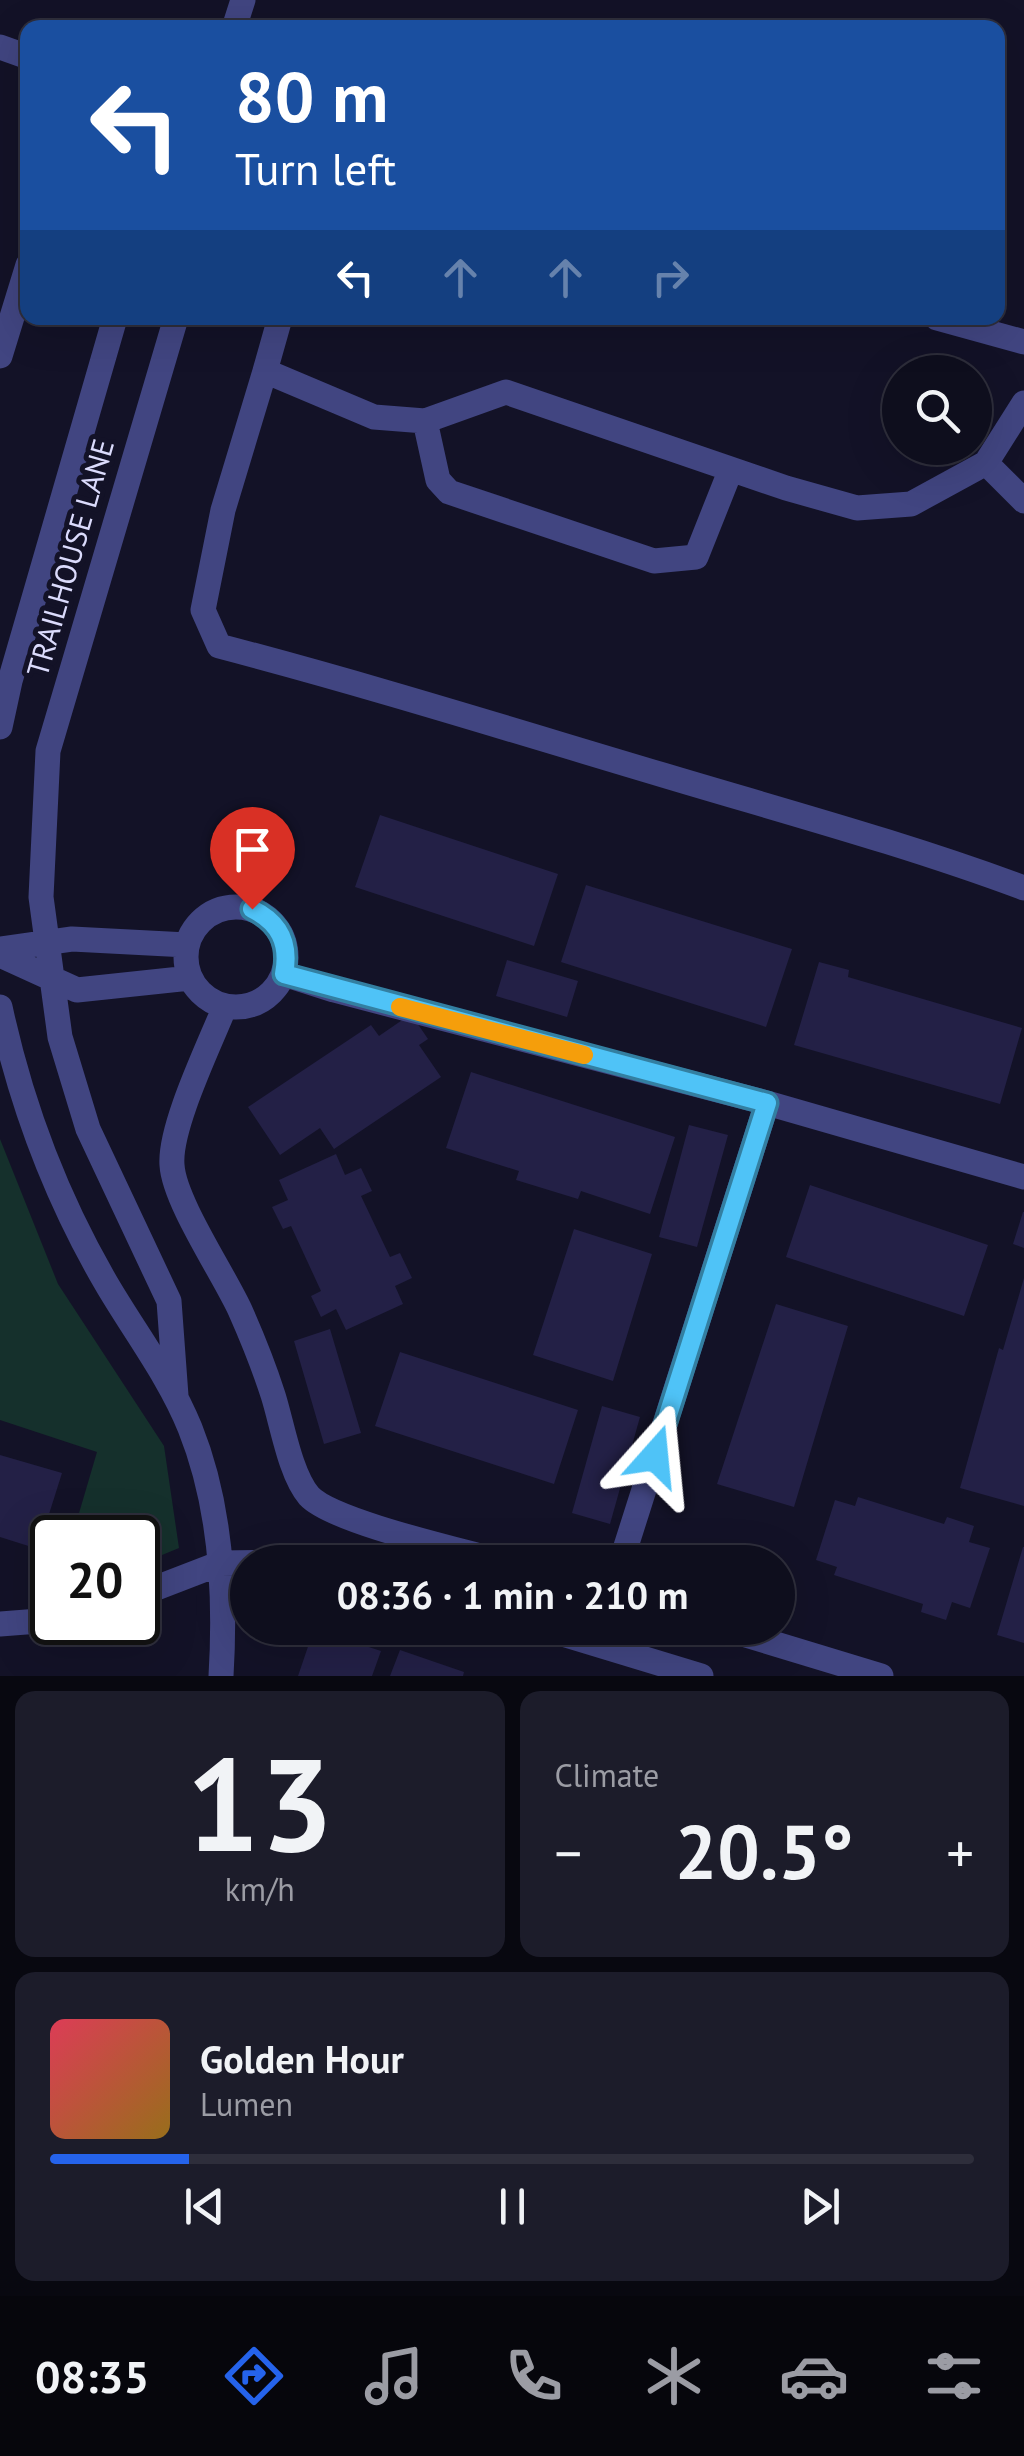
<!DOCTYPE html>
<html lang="en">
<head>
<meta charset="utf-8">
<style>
  body { margin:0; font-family:"PT Sans",sans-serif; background:#1c1c2a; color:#f1f3f6; height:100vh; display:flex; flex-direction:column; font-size:38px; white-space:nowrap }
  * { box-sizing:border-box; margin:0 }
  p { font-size:32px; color:#9b9ca4 }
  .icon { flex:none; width:55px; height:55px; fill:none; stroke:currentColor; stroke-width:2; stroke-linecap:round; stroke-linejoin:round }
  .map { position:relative; height:1676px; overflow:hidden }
  .side { display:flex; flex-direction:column; gap:15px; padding:15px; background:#080810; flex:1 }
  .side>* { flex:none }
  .banner { position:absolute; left:20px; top:20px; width:985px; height:305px; border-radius:20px; box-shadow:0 10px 40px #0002,0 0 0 2px #2e2e3b; background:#1a4fa0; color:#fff; overflow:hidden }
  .buttons { position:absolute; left:882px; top:355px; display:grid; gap:20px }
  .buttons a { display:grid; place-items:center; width:110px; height:110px; border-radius:50%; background:#0e0e1d; box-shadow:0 10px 40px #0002,0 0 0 2px #2e2e3b; font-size:50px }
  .speed { position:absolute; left:30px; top:1515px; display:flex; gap:20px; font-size:50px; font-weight:700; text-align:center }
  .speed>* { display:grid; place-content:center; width:130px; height:130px; border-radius:50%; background:#0e0e1d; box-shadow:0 10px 40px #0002,0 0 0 2px #2e2e3b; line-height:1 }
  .speed .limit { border:5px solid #111; border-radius:15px; background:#fff; color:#111 }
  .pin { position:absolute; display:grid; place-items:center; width:85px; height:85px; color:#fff; margin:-102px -42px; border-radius:50% 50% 50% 0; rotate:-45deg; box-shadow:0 0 10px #0007 }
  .pin .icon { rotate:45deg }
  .me { position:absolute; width:110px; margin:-55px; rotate:18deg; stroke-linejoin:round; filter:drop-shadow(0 0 8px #0008) }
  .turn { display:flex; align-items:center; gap:35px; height:210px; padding:0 50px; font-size:45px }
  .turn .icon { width:130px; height:130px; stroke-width:2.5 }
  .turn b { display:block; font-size:70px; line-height:85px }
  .lanes { display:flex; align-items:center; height:95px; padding:0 50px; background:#0003; justify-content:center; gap:50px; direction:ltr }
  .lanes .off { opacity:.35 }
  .big { font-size:75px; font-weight:700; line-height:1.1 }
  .side .card { flex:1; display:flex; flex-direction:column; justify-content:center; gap:15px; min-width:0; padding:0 35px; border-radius:20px; background:#1c1c2a }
  .side .dial { align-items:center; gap:0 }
  .dial b { font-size:130px; line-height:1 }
  .song { display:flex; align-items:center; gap:30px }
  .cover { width:120px; height:120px; border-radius:15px; background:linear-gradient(135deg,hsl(350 70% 55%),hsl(40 70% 35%)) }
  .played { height:10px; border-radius:5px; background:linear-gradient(90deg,#2563eb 15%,#2e2e3b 15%) }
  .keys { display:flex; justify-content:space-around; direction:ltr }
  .heat { display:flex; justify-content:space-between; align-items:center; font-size:55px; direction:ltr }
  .side .tiles { flex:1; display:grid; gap:15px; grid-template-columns:1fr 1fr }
  .card:last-child { grid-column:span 2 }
  .trip { position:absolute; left:230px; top:1545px; width:565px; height:100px; border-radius:50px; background:#0e0e1d; box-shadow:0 10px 40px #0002,0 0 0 2px #2e2e3b; font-weight:700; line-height:100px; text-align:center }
  .menu { display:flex; height:160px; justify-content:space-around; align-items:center; background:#06060c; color:#9b9ca4 }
  .menu .icon { width:70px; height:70px }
  .menu .active { color:#2563eb }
  .menu b { font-size:45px; color:#f1f3f6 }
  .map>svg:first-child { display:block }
  .green { fill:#15302c }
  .building { fill:#232046 }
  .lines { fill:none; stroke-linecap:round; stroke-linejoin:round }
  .minor { stroke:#414581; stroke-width:25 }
  .route-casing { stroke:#337fa1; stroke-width:25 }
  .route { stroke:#4fc3f7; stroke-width:18 }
  .slow { stroke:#f59e0b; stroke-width:18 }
  .labels { text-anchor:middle; stroke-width:10; stroke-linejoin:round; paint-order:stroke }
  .street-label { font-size:30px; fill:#dbdbfc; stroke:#131227 }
</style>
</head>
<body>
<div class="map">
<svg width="1024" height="1676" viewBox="0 0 1024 1676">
  <rect width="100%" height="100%" fill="#131227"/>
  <path class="green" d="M 0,1139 L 58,1284 L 164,1446 L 179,1548 L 138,1565 L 138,1538 L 72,1537 L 97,1452 L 0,1420 Z"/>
  <path class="building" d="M 380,815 L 558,874 L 534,946 L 355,887 Z
    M 586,885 L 792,949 L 766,1027 L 561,962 Z
    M 507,960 L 578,981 L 567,1017 L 496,996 Z
    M 819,962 L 849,970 L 848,977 L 1022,1028 L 1000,1104 L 794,1045 Z
    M 411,1014 L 428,1039 L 419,1045 L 441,1077 L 334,1149 L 320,1128 L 280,1155 L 248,1107 L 371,1025 L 379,1036 Z
    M 471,1072 L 675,1137 L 650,1214 L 581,1191 L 578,1199 L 516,1180 L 519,1171 L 446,1148 Z
    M 689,1125 L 728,1135 L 697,1247 L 659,1237 Z
    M 336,1154 L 345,1175 L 361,1168 L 372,1191 L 361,1196 L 390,1257 L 400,1253 L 412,1278 L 395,1286 L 403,1304 L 346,1330 L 336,1309 L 321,1317 L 311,1296 L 321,1291 L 291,1226 L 283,1229 L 272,1207 L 288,1200 L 279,1180 Z
    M 810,1185 L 988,1245 L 964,1316 L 786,1257 Z
    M 1023,1212 L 1024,1212 L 1024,1248 L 1013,1244 Z
    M 574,1229 L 652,1254 L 613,1381 L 533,1355 Z
    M 1024,1278 L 1024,1506 L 960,1488 L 999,1348 L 1003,1350 Z
    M 776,1304 L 848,1326 L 794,1507 L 717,1484 Z
    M 330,1329 L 361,1433 L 324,1444 L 294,1341 Z
    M 400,1352 L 578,1410 L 554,1484 L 375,1426 Z
    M 602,1406 L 640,1417 L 610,1524 L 572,1513 Z
    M 0,1455 L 62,1473 L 38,1549 L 0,1537 Z
    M 858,1497 L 944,1524 L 947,1517 L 974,1526 L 969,1542 L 990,1548 L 970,1608 L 952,1602 L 946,1620 L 921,1612 L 923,1604 L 834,1575 L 837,1567 L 816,1560 L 835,1500 L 855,1506 Z
    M 1023,1547 L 1024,1547 L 1024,1643 L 997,1635 Z
    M 314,1629 L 381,1651 L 372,1676 L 298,1676 Z
    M 400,1650 L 464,1672 L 463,1676 L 390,1676 Z"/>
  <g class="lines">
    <path class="minor" d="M 234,28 L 243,0
      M 0,47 L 28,57
      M 176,318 L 48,751 L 41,897 L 60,1037 L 88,1129 L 169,1301 L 176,1396
      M 937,318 L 1024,342
      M 0,356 L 28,265
      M 265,371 L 280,318
      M 1024,403 L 986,463 L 911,504 L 857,508 L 786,488 L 506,392 L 425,421 L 374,417 L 265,371 L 223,510 L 203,610 L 219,646 C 368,685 515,731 663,775 C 783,811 906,844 1024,888
      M 425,421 L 438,480 L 449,492 L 654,561 L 696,557 L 731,469
      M 986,463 L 1024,501
      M 0,727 L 10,681 L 115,318
      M186 957a50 50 0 1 1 100 0a50 50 0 1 1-100 0Z
      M 0,949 L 72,939 L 187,945
      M 0,955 L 77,990 L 190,978
      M 284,974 L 334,990 L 767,1103 L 1024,1177
      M 225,1006 C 210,1044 169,1127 172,1165 C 174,1201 223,1273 240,1310 C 252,1337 264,1367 273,1395 C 282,1423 290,1474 309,1496 C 333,1522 464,1551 503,1562
      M 0,1007 C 21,1104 56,1197 106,1283 C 134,1331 169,1376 190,1428 C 221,1505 226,1594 221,1676
      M 621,1562 L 767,1103
      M 138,1595 L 221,1563 L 304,1562
      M 0,1624 L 52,1620
      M 543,1628 L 701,1676
      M 723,1628 L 881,1676"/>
  </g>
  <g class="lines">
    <g class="route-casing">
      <path id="route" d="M 252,909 C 279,922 290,943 284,974 L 767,1103 L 655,1456"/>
    </g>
    <use href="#route" class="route"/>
    <path class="slow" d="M 400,1007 L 584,1055"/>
  </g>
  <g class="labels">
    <g class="street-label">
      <text transform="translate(71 558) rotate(-74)" y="10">TRAILHOUSE LANE</text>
    </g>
  </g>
</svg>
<div class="buttons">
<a><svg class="icon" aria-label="search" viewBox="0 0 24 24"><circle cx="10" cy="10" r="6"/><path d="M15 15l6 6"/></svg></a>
</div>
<div class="speed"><div class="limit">20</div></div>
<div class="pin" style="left:252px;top:909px;background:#d93025"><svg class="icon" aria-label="arrive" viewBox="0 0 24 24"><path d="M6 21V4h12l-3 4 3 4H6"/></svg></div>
<svg class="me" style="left:655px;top:1456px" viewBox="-20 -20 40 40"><path d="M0-17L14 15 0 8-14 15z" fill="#4fc3f7" stroke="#fff" stroke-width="4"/></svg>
<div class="trip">08:36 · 1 min · 210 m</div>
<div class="banner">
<div class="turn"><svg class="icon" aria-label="left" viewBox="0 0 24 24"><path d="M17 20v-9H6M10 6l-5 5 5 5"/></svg><div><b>80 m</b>Turn left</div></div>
<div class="lanes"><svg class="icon" aria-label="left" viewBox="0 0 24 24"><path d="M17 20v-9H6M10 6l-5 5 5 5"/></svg><svg class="icon off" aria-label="ahead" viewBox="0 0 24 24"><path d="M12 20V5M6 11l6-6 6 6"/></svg><svg class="icon off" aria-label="ahead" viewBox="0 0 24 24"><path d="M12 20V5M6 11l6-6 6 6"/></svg><svg class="icon off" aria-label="right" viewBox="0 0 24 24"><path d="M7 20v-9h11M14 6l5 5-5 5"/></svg></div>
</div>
</div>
<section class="side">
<div class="tiles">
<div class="card dial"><b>13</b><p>km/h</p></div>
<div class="card"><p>Climate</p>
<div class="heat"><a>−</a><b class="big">20.5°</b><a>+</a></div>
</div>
<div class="card">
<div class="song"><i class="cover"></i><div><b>Golden Hour</b><p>Lumen</p></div></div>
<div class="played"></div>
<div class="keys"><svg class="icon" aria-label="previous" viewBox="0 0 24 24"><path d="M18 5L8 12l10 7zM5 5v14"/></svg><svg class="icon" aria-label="pause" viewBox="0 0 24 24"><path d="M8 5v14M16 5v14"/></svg><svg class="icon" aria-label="next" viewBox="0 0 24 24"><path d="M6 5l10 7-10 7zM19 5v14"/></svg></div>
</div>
</div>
</section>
<nav class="menu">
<b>08:35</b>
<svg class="icon active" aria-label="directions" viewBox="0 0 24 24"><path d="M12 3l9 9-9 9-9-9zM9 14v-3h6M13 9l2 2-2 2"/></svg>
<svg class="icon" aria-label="music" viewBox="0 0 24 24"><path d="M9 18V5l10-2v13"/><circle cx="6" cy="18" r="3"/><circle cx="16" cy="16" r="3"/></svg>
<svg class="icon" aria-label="phone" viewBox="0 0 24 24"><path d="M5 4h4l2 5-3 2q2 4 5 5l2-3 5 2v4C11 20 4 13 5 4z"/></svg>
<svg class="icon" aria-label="climate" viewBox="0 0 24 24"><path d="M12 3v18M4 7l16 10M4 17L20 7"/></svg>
<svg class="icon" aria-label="car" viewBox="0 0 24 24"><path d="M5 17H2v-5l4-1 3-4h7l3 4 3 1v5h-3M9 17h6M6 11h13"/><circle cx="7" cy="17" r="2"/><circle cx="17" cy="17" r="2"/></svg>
<svg class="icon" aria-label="filters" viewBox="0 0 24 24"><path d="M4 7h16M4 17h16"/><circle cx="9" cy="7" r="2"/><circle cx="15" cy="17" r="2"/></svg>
</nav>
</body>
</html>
